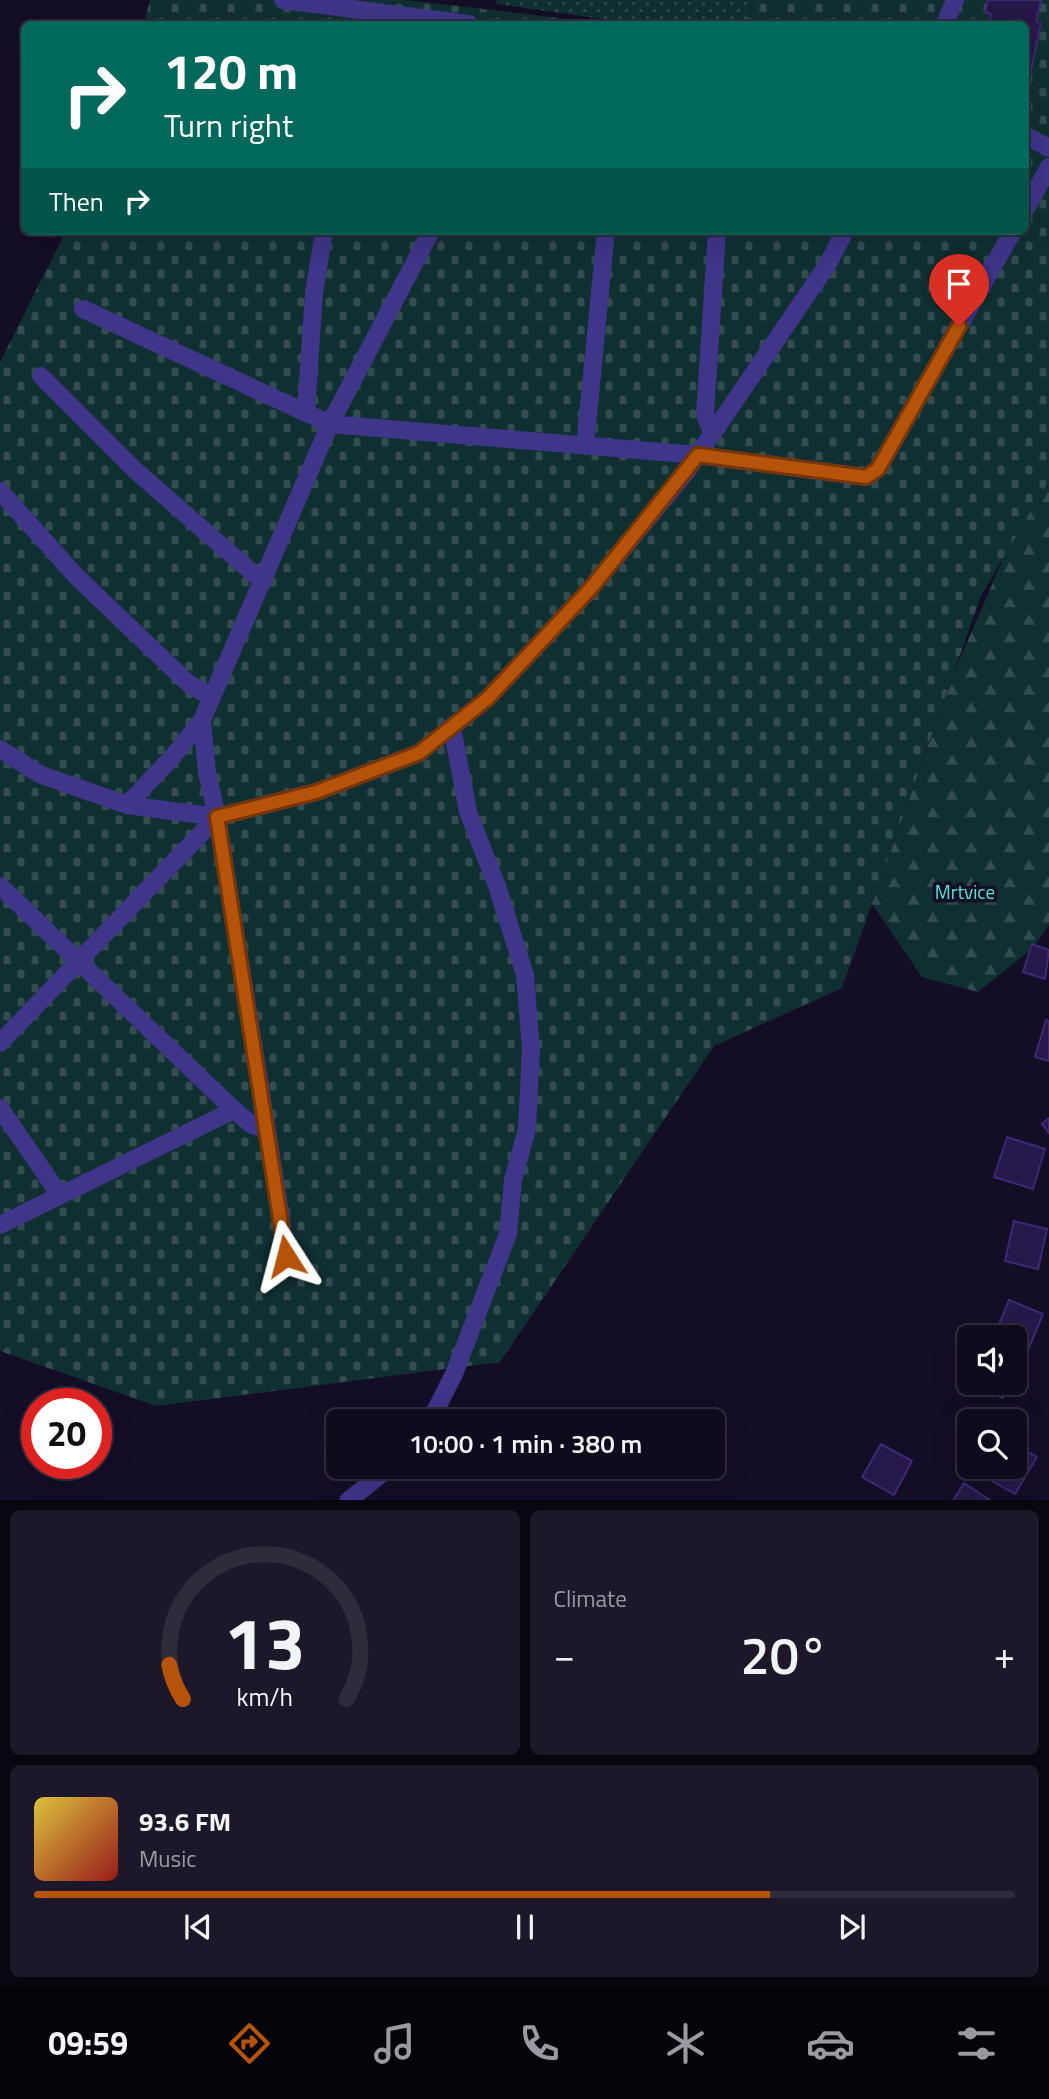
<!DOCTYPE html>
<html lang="en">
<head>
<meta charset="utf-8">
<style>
  body { margin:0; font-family:"Titillium Web",sans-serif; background:#1d1829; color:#f1f3f6; height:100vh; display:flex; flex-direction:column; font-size:26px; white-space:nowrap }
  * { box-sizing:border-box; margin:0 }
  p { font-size:23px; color:#9b9aa3 }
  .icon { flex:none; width:38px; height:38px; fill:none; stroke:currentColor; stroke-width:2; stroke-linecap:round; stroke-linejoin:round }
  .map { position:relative; height:1500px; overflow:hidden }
  .sheet { display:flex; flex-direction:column; gap:10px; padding:10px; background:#08060f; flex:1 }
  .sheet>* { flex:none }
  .guide { position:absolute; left:21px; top:21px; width:1008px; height:214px; border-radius:10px; box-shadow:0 7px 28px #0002,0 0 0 2px #2f2b3b; background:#00695c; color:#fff; overflow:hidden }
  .controls { position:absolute; left:957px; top:1325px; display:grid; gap:14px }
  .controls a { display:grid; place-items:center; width:70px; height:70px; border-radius:10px; background:#0f0a1c; box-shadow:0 7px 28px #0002,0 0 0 2px #2f2b3b; font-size:35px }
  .speed { position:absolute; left:21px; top:1388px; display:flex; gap:14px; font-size:35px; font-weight:700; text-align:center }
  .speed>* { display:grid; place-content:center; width:91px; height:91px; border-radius:50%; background:#0f0a1c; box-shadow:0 7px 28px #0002,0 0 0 2px #2f2b3b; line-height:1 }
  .speed .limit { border:10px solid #d22; background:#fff; color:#111 }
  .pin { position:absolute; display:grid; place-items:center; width:60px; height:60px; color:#fff; margin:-72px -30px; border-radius:50% 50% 50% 0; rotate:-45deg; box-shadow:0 0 7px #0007 }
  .pin .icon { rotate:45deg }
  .me { position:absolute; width:77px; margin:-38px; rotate:351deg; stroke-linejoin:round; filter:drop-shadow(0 0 5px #0008) }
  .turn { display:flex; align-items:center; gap:24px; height:147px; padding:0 28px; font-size:32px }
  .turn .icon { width:91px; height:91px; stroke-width:2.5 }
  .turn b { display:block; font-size:49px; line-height:60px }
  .then { display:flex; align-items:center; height:66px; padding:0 28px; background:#0003; gap:14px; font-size:26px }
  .big { font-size:52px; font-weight:600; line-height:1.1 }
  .sheet .tile { flex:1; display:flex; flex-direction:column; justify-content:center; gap:10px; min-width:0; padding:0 24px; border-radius:10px; background:#1d1829 }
  .sheet .dial { align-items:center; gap:0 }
  .dial svg { height:182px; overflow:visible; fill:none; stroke:#2f2b3b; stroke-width:7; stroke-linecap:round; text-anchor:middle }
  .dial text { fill:#f1f3f6; stroke:none }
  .song { display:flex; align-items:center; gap:21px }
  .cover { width:84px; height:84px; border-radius:10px; background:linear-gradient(135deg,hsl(50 70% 55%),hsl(0 70% 35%)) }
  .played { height:7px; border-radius:4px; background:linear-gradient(90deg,#b45309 75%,#2f2b3b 75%) }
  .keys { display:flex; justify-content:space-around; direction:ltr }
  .heat { display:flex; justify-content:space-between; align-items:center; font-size:38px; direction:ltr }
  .sheet .tiles { flex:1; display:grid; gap:10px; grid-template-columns:1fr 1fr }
  .tile:last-child { grid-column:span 2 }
  .trip { position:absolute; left:326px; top:1409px; width:399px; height:70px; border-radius:10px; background:#0f0a1c; box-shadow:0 7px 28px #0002,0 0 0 2px #2f2b3b; font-weight:600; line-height:70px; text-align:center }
  .tabs { display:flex; height:112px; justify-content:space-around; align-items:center; background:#06040b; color:#9b9aa3 }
  .tabs .icon { width:49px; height:49px }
  .tabs .selected { color:#b45309 }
  .tabs b { font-size:32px; color:#f1f3f6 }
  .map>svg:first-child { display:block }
  .grass { fill:url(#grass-dots) }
  .forest { fill:url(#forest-firs) }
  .cemetery { fill:url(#cemetery-stones) }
  .building { fill:#261848; stroke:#3e2876; stroke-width:2 }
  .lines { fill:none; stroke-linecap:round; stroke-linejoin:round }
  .minor { stroke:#3f3589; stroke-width:18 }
  .route-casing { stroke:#753606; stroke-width:18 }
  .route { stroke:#b45309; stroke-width:12 }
  .labels { text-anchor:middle; stroke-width:7; stroke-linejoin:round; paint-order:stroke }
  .park-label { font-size:19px; fill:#55e8d1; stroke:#140d26 }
</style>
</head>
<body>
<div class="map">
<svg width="1049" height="1501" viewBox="0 0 1049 1501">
  <defs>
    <pattern id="grass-dots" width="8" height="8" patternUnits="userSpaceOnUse" patternTransform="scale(1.75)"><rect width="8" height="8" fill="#102f31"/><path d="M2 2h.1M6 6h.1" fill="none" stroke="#324c50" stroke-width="1.8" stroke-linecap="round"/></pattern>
    <pattern id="forest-firs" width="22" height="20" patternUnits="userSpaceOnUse" patternTransform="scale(1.75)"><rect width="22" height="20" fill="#102f31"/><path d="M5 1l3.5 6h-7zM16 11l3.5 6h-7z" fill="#324c50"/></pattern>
    <pattern id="cemetery-stones" width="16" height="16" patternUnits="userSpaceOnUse" patternTransform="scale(1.75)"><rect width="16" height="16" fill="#102f31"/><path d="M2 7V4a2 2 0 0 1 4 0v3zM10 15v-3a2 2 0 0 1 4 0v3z" fill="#324c50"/></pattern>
  </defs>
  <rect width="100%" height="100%" fill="#140d26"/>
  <path class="grass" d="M 497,0 L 755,0 L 745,24 L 638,24 L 496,4 Z"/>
  <path class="forest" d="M 1049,467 L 1049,925 L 1033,948 L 978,992 L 922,977 L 872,904 L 953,675 L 1031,494 Z"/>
  <path class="cemetery" d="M 150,0 L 405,0 L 613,24 L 144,24 Z
    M 755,0 L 1049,0 L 1049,480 L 981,596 L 842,988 L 714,1046 L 500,1362 L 156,1406 L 0,1351 L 0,362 L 66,231 L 1026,231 L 1026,24 L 745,24 Z"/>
  <path class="building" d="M 988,0 L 1041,0 L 1036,22 L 1041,23 L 1030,75 L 1026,74 L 1026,24 L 988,24 L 991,14 L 985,12 Z
    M 1032,944 L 1049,950 L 1045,979 L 1023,972 Z
    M 1046,1020 L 1049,1021 L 1049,1061 L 1035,1057 Z
    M 1049,1118 L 1049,1133 L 1042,1124 Z
    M 1007,1137 L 1045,1149 L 1033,1189 L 994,1177 Z
    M 1014,1221 L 1047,1229 L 1038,1269 L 1005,1261 Z
    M 1009,1300 L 1043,1314 L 1029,1348 L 1015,1343 L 1015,1337 L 995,1334 Z
    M 980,1382 L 1010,1382 L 1003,1398 L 978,1388 Z
    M 881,1444 L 912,1461 L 894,1495 L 862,1477 Z
    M 1015,1445 L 1037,1457 L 1015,1494 L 976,1472 L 979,1466 L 1015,1466 Z
    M 964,1483 L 991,1501 L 953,1501 Z"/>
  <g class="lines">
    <path class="minor" d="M 283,0 L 469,24
      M 945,24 L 955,0
      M 1026,136 L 1049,148
      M 1026,208 L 1049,167
      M 83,309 L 330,424 L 697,455 L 866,477 L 878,469 L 1013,231
      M 41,376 L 136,471 L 263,582
      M 306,411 L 314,293 L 324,231
      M 712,432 L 705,415 L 717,231
      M 585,446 L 606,231
      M 0,491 L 77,577 L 188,683 L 212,698
      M 0,749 L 39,774 L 127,805 L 217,817 L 316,792 L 419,753 L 488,698 L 591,588 L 687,471 L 828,264 L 845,231
      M 127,805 L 175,754 L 202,720
      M 0,886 L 234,1110 L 252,1125 L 267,1129
      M 0,1043 L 217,817
      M 0,1108 L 59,1194
      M 0,1225 L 234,1110
      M 287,1256 L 217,817 L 207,773 L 202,720 L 330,424 L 431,231
      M 430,1421 L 454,1374 L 508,1234 L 513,1180 L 527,1129 L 531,1049 L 525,975 L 497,886 L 468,812 L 452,727
      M 348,1501 L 391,1466"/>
  </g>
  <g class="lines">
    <g class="route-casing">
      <path id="route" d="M 286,1256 L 217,817 L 316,792 L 419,753 L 488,698 L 591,588 L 698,455 L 866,477 L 878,469 L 959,326"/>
    </g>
    <use href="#route" class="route"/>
  </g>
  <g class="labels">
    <g class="park-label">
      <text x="965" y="899">Mrtvice</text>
    </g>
  </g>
</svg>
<div class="controls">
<a><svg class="icon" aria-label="sound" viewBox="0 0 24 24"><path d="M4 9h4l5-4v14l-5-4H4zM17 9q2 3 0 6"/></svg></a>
<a><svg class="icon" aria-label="search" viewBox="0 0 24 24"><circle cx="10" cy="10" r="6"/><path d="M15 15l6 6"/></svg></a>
</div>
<div class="speed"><div class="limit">20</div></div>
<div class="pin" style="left:959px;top:326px;background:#d93025"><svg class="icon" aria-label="arrive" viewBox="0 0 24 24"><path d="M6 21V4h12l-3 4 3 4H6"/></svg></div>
<svg class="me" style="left:286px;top:1256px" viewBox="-20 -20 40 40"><path d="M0-17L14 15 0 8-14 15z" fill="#b45309" stroke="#fff" stroke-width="4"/></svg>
<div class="trip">10:00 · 1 min · 380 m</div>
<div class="guide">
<div class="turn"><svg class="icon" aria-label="right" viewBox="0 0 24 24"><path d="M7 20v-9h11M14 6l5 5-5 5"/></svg><div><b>120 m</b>Turn right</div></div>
<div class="then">Then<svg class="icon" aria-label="right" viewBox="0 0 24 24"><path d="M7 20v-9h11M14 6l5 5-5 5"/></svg></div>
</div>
</div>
<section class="sheet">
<div class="tiles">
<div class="tile dial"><svg viewBox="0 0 100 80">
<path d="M14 69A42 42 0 1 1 86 69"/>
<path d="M14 69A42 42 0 0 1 8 54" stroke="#b45309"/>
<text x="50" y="56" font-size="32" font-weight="700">13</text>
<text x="50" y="72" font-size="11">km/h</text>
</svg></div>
<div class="tile"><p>Climate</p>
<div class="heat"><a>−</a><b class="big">20°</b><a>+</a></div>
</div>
<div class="tile">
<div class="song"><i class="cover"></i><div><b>93.6 FM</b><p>Music</p></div></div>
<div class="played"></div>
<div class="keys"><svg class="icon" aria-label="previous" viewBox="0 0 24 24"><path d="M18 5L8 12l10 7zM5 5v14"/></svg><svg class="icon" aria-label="pause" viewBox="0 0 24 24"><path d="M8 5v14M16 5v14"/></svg><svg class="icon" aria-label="next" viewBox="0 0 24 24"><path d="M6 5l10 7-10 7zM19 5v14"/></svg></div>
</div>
</div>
</section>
<nav class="tabs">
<b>09:59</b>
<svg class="icon selected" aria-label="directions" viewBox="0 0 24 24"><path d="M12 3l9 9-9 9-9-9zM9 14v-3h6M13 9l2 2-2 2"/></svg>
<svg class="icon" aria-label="music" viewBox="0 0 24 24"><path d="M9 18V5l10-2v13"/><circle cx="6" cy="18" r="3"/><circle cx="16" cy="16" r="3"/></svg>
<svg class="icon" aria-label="phone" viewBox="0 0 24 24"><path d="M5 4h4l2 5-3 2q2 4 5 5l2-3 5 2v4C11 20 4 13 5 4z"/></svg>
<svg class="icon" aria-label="climate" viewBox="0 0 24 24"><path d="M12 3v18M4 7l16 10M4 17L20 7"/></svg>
<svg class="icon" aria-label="car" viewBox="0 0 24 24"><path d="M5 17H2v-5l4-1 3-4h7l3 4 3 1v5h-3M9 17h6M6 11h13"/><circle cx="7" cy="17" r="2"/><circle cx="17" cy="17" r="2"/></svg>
<svg class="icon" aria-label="filters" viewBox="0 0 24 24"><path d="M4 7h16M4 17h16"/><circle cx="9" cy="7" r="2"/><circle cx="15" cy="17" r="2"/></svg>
</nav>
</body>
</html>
